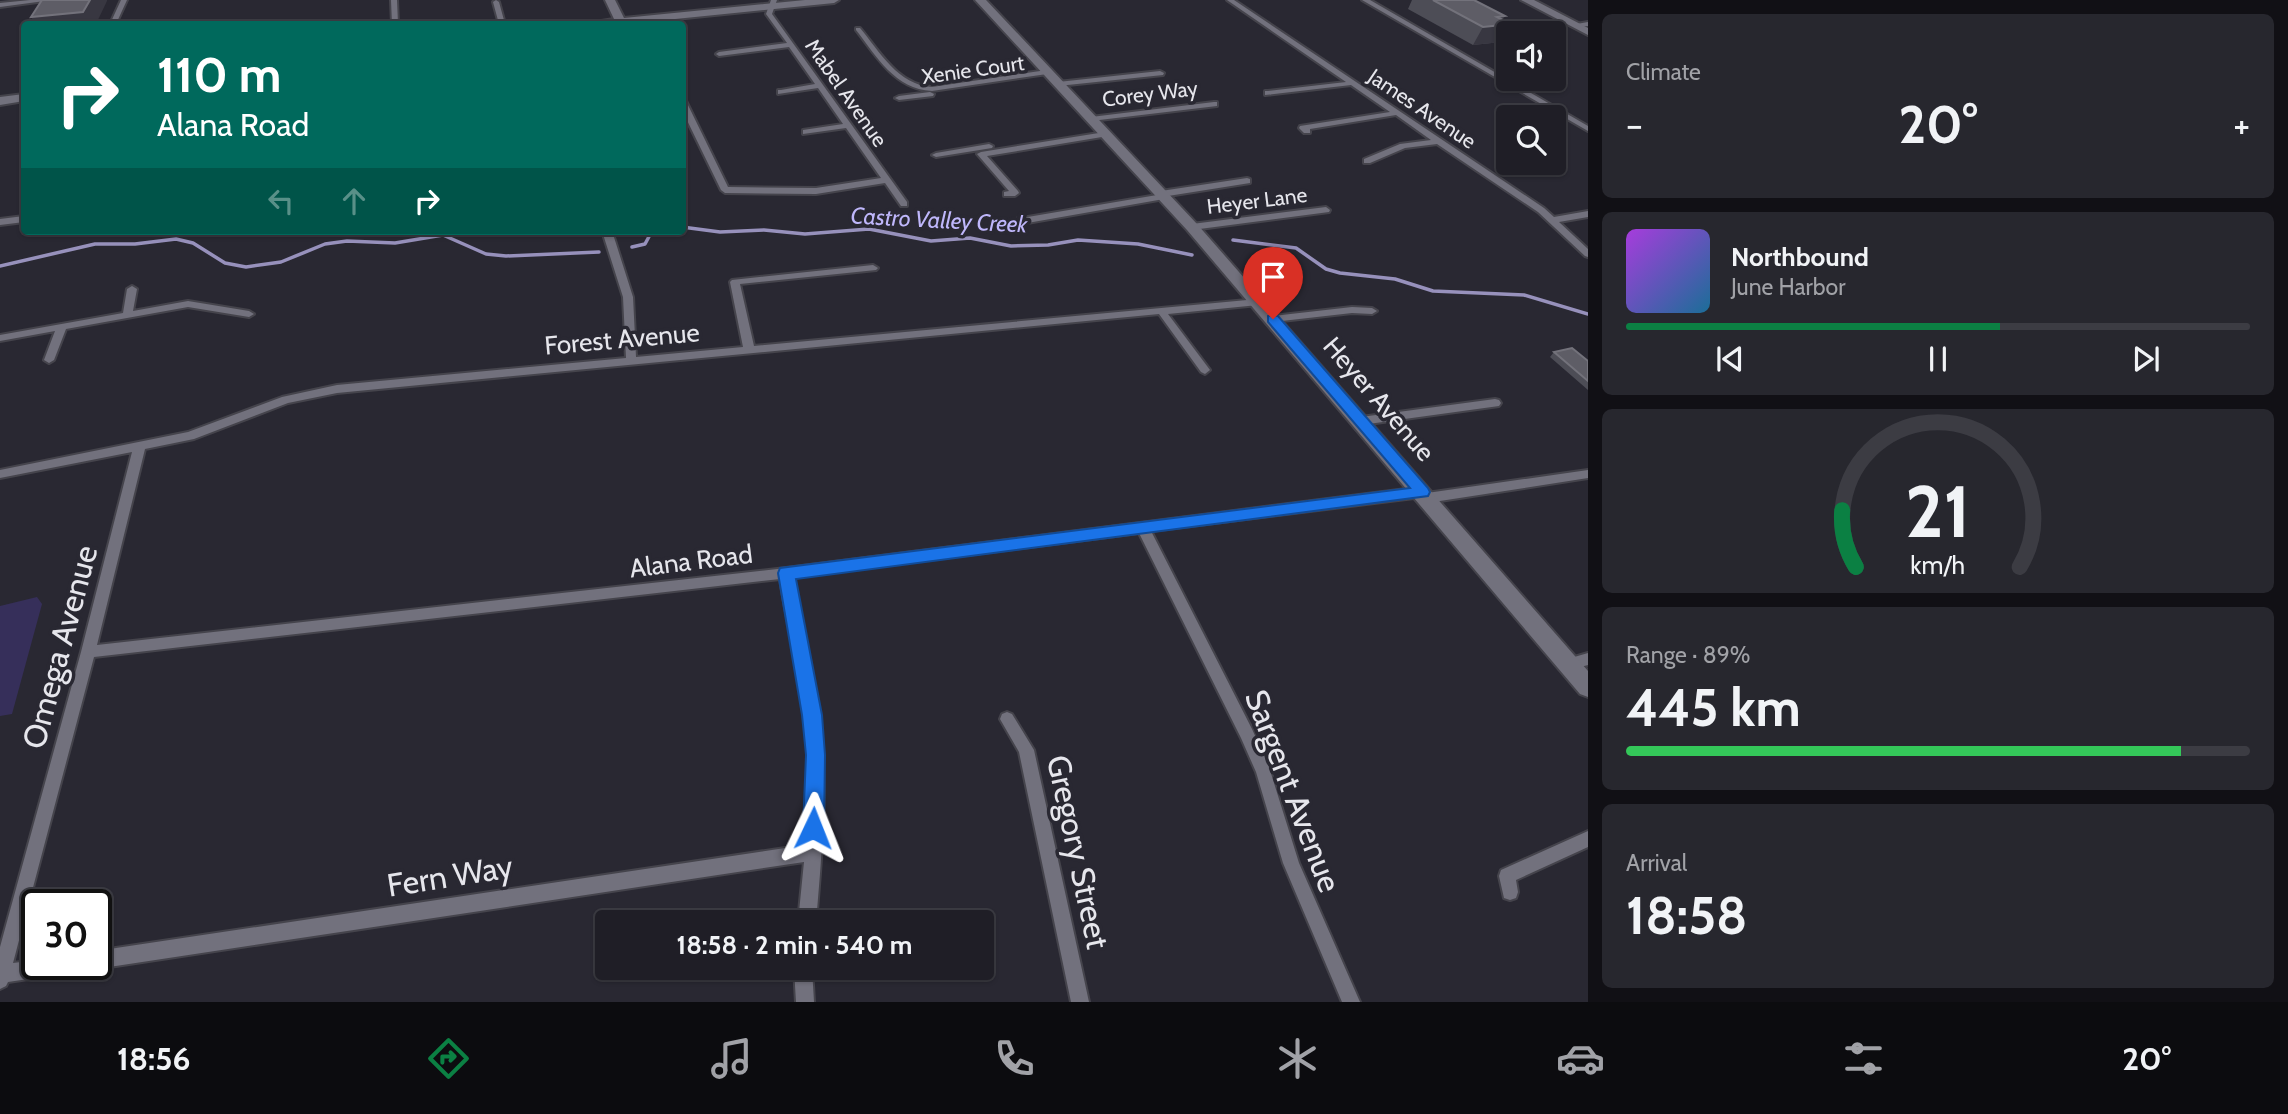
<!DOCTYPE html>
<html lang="en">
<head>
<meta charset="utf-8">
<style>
  body { margin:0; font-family:Cabin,sans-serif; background:#27272e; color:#f1f3f6; height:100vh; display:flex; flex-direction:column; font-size:26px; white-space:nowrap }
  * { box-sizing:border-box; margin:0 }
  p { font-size:23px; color:#a1a2a7 }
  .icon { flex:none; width:38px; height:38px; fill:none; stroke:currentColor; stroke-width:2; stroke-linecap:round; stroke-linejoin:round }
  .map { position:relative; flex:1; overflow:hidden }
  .details { display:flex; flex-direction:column; gap:14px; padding:14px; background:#111015; width:700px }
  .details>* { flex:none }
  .hud { position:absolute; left:21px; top:21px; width:665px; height:214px; border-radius:7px; box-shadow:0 2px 5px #0004,0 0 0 2px #3c3c43; background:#00695c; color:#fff; overflow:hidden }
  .fabs { position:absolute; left:1496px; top:21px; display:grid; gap:14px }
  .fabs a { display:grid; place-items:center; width:70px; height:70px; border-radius:7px; background:#1f1e26; box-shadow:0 2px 5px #0004,0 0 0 2px #3c3c43; font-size:35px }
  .speed { position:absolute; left:21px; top:889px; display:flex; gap:14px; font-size:35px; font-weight:700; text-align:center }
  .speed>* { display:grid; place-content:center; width:91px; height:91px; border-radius:50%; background:#1f1e26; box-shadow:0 2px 5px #0004,0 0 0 2px #3c3c43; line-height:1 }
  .speed .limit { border:4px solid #111; border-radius:10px; background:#fff; color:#111 }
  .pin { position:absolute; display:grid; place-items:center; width:60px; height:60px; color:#fff; margin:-72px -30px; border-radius:50% 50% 50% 0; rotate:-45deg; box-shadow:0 0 7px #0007 }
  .pin .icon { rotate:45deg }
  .me { position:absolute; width:77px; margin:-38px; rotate:2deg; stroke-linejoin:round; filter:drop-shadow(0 0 5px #0008) }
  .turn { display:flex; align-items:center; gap:24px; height:147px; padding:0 21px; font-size:32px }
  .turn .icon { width:91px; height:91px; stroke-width:2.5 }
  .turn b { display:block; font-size:49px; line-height:60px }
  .lanes { display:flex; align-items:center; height:66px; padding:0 21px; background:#0003; justify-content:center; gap:35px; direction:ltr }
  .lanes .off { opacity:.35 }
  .big { font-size:52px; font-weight:700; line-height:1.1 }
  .details .tile { flex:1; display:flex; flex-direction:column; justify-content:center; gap:10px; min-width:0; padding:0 24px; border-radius:10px; background:#27272e }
  .details .dial { align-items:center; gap:0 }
  .dial svg { height:182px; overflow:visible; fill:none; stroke:#3c3c43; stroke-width:7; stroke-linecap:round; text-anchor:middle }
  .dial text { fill:#f1f3f6; stroke:none }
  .song { display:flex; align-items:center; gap:21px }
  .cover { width:84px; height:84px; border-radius:10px; background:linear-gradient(135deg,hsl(280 70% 55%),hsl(200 70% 35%)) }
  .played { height:7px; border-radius:4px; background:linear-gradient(90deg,#0b8043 60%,#3c3c43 60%) }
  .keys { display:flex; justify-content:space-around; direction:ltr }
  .heat { display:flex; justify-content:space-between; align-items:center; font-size:38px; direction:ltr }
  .charge { height:10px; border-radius:5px; background:linear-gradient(90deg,#34c759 89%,#3c3c43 0) }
  .trip { position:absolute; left:595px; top:910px; width:399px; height:70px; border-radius:7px; background:#1f1e26; box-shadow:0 2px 5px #0004,0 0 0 2px #3c3c43; font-weight:700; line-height:70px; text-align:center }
  .tabs { display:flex; height:112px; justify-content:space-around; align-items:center; background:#0c0c0f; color:#a1a2a7 }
  .tabs .icon { width:49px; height:49px }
  .tabs .on { color:#0b8043 }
  .tabs b { font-size:32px; color:#f1f3f6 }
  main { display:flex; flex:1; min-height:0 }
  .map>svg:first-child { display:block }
  .green { fill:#362f5a }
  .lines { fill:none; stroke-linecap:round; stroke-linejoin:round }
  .stream { stroke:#9791bc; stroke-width:3.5 }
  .street-casing { stroke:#45444c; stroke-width:4 }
  .secondary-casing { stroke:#45444c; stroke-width:4 }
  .street { fill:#72717d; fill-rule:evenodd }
  .secondary { fill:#72717d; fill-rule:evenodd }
  .wall { fill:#4d4d56 }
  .shaded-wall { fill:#383741 }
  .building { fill:#5e5d66; stroke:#73727b; stroke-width:2 }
  .route { fill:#1a73e8; stroke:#114b97; stroke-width:2 }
  .labels { text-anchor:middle; stroke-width:7; stroke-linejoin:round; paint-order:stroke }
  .far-street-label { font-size:21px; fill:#e6e6ec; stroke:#292832 }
  .far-water-label { font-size:23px; font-style:italic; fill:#bfb7fb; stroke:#292832 }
  .street-label { font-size:26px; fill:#e6e6ec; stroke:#292832 }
  .near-street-label { font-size:32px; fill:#e6e6ec; stroke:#292832 }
</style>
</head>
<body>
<main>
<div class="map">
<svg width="1588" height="1002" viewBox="0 0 1588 1002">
  <rect width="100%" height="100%" fill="#292832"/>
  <path class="green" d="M 37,597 L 42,604 L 12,714 L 0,716 L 0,606 Z"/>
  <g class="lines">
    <path class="stream" d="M 682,227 L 720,232 L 764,230 L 805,234 L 869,229 L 931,241 L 970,238 L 1011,246 L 1048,245 L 1078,240 L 1138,244 L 1192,255
      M 1233,240 L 1296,248 L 1326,269 L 1340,273 L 1395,279 L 1433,291 L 1524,295 L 1588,314
      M 632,247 L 645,244 L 652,231
      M 0,266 L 95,244 L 135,244 L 176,239 L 193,243 L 225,263 L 246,267 L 281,262 L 325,244 L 347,241 L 395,243 L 443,235 L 486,254 L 506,256 L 599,252"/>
    <g class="street-casing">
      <path id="street" d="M 30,0 L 52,0 L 0,7 L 0,3 Z
        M 121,0 L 127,0 L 116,24 L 110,24 Z
        M 391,0 L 397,0 L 398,24 L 392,24 Z
        M 496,0 L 499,2 L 505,24 L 499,24 L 493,2 Z
        M 771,0 L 777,0 L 772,14 L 907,202 L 907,206 L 901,206 L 885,183 L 816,194 L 725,193 L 721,190 L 682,110 L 682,99 L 686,101 L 728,187 L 816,188 L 881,178 L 846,128 L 803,134 L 803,130 L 843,124 L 818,88 L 778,94 L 778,90 L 781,90 L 815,84 L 789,47 L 719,56 L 716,54 L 719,52 L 787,43 L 766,14 Z
        M 1227,0 L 1234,0 L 1544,208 L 1554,217 L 1588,211 L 1588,217 L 1559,222 L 1588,249 L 1588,257 L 1585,256 L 1538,212 L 1437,144 L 1405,148 L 1370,163 L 1364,163 L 1364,159 L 1400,144 L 1431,140 L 1396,115 L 1310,129 L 1310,133 L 1304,133 L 1299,128 L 1300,126 L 1390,112 L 1351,85 L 1265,95 L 1265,91 L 1268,91 L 1346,82 Z
        M 1362,0 L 1370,0 L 1588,126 L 1588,131 Z
        M 1588,22 L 1588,26 L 1574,27 L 1571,25 Z
        M 856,28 L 860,28 C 880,52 898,85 932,87 L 1047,70 L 1051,72 L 1047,74 L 932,91 C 895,89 877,57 856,30 Z
        M 1160,71 L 1164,73 L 1163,75 L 1058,86 L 1054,84 L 1058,82 Z
        M 930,92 L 934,94 L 933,96 L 899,100 L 895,98 L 899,96 Z
        M 1214,102 L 1217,102 L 1217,106 L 1091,121 L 1087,119 L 1091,117 Z
        M 1105,132 L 1109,134 L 1108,136 L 987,156 L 1018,191 L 1019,193 L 1015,196 L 1004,196 L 1004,192 L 1009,191 L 977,154 L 981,152 Z
        M 989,144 L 993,146 L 992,148 L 936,157 L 932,155 L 936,153 Z
        M 1247,178 L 1250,179 L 1250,183 L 1168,196 L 1164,199 L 1010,226 L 1006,223 L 1010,220 L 1157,195 L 1161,191 Z
        M 1326,207 L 1330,210 L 1329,212 L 1192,230 L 1187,227 L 1192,224 Z
        M 24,216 L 24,222 L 0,225 L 0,219 Z
        M 602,231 L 612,231 L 633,297 L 636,357 L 743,347 L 730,282 L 732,280 L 873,265 L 878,268 L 876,270 L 740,284 L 754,346 L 1258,299 L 1263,302 L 1258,305 L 1168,314 L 1210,370 L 1205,374 L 1201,372 L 1159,314 L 337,393 L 288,403 L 194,439 L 145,449 L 97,645 L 786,568 L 1422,487 L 1426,489 L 1427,493 L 1588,470 L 1588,478 L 1427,503 L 1423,501 L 1422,497 L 1151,531 L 1252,729 L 1269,767 L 1299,863 L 1360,1002 L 1342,1002 L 1283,863 L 1256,772 L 1241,738 L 1139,533 L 793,577 C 800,623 813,668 819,714 C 828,783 822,853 816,922 L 798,922 L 804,862 L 96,969 L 89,964 L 96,964 L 96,951 L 805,845 C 808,802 810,759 805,716 C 800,670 787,625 780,579 L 94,657 L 13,963 L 37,960 L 37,964 L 78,964 L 75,970 L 69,973 L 8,982 L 6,986 L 0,989 L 0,947 L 81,652 L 132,452 L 0,478 L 0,470 L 188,432 L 282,397 L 337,385 L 626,358 L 623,297 Z
        M 132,286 L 137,289 L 133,311 L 188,301 L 249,311 L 254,314 L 249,317 L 188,307 L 66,329 L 54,360 L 49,363 L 44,360 L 55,331 L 0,341 L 0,335 L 123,313 L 127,289 Z
        M 1352,307 L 1372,308 L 1377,311 L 1372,314 L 1352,313 L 1273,322 L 1268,319 L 1273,316 Z
        M 1495,399 L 1499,400 L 1501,403 L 1499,406 L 1361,425 L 1355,421 L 1361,417 Z
        M 1588,653 L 1588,665 L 1569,670 L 1564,668 L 1562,664 L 1564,660 Z
        M 1007,712 L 1012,714 L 1034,750 L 1089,1002 L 1071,1002 L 1019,752 L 1000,719 L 1002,714 Z
        M 1588,831 L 1588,847 L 1516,880 L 1518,892 L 1516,898 L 1510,900 L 1504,898 L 1499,876 L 1501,870 Z
        M 794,968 L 812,968 L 814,1002 L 796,1002 Z"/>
    </g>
    <g class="secondary-casing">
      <path id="secondary" d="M 605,0 L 615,0 L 624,18 L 805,0 L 839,0 L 834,3 L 626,24 L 594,24 L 595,22 L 614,19 Z
        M 975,0 L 986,0 L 1197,224 L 1588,671 L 1588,697 L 1580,694 L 1187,230 Z
        M 1521,0 L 1534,0 L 1588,28 L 1588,35 Z
        M 24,94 L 24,101 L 0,105 L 0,97 Z"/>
    </g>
    <use href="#street" class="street"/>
    <use href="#secondary" class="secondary"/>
  </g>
  <path class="wall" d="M 1412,0 L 1474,0 L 1511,24 L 1501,42 L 1473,45 L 1408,9 Z
    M 1554,352 L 1588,361 L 1588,390 L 1550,357 Z"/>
  <path class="shaded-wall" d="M 90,0 L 107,0 L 107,1 L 96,24 L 35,24 L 31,17 Z
    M 1505,16 L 1500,25 L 1511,24 L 1501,42 L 1473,45 L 1483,27 L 1497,17 Z"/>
  <path class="building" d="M 42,0 L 90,0 L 83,12 L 31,17 Z
    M 1433,0 L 1474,0 L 1505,16 L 1497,17 L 1511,24 L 1483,27 Z
    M 1572,348 L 1588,361 L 1588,381 L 1554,352 Z"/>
  <path class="route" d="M 1273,315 L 1278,316 L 1428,488 L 1430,492 L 1428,496 L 796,579 L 822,715 L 825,755 L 824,828 L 821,835 L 813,838 L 806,835 L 803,828 L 806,755 L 802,715 L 778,573 L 780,568 L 1410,488 L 1268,322 L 1268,316 Z"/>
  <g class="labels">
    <g class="far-street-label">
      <text transform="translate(973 70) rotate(-8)" y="7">Xenie Court</text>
      <text transform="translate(846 93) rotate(55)" y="7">Mabel Avenue</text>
      <text transform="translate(1150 94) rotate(-7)" y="7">Corey Way</text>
      <text transform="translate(1422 109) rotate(34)" y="7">James Avenue</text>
      <text transform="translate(1257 201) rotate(-7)" y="7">Heyer Lane</text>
    </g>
    <g class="far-water-label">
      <text transform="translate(939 220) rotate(3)" y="8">Castro Valley Creek</text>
    </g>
    <g class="street-label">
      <text transform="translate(622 339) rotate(-5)" y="9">Forest Avenue</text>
      <text transform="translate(1379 399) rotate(49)" y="9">Heyer Avenue</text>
      <text transform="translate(691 561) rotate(-7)" y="9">Alana Road</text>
    </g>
    <g class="near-street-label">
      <text transform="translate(60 647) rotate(-75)" y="11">Omega Avenue</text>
      <text transform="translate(1293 791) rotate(69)" y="11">Sargent Avenue</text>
      <text transform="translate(1078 852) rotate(78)" y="11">Gregory Street</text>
      <text transform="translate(450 876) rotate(-9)" y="11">Fern Way</text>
    </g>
  </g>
</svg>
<div class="fabs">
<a><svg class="icon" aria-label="sound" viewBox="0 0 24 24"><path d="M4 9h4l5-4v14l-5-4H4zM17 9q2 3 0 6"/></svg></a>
<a><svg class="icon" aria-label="search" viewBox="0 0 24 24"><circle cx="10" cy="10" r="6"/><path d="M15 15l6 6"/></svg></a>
</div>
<div class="speed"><div class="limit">30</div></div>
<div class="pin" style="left:1273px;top:319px;background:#d93025"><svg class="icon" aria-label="arrive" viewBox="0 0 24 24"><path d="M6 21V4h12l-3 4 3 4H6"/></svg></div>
<svg class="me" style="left:813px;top:828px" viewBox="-20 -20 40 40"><path d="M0-17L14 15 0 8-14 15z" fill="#1a73e8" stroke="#fff" stroke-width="4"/></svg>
<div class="trip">18:58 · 2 min · 540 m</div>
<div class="hud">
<div class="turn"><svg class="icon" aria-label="right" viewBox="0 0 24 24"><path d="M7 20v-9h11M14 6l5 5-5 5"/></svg><div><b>110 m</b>Alana Road</div></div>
<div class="lanes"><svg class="icon off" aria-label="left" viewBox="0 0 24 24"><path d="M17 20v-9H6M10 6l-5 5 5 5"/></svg><svg class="icon off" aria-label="ahead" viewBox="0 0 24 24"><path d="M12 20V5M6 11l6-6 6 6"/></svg><svg class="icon" aria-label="right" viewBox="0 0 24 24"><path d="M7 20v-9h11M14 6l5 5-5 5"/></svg></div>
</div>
</div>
<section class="details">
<div class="tile"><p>Climate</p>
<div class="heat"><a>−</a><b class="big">20°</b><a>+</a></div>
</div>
<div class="tile">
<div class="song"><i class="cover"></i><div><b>Northbound</b><p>June Harbor</p></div></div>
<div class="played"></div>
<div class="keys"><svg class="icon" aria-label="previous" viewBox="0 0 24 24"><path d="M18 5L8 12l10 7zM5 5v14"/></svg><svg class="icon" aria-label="pause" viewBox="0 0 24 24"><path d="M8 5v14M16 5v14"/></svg><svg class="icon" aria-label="next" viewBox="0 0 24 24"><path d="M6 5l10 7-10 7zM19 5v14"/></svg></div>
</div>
<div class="tile dial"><svg viewBox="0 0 100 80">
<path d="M14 69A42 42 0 1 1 86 69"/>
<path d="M14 69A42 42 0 0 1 8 44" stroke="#0b8043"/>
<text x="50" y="56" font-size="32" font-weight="700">21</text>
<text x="50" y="72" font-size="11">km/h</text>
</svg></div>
<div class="tile"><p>Range · 89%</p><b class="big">445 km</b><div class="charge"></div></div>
<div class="tile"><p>Arrival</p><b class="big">18:58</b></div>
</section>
</main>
<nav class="tabs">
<b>18:56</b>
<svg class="icon on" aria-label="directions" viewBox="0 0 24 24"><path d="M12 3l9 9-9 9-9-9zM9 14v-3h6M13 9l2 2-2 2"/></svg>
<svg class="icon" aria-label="music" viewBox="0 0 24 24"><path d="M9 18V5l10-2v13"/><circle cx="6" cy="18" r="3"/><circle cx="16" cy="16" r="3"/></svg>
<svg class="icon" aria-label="phone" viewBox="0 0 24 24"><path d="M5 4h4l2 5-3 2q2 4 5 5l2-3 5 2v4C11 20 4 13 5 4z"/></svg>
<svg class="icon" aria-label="climate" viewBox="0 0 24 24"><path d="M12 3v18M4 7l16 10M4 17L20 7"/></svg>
<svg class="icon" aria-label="car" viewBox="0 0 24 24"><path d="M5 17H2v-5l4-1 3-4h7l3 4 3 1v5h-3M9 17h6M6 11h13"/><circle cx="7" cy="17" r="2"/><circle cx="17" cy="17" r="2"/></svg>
<svg class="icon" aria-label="filters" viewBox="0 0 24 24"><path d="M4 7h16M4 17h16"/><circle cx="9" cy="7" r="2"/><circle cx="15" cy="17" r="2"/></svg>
<b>20°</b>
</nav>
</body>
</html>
